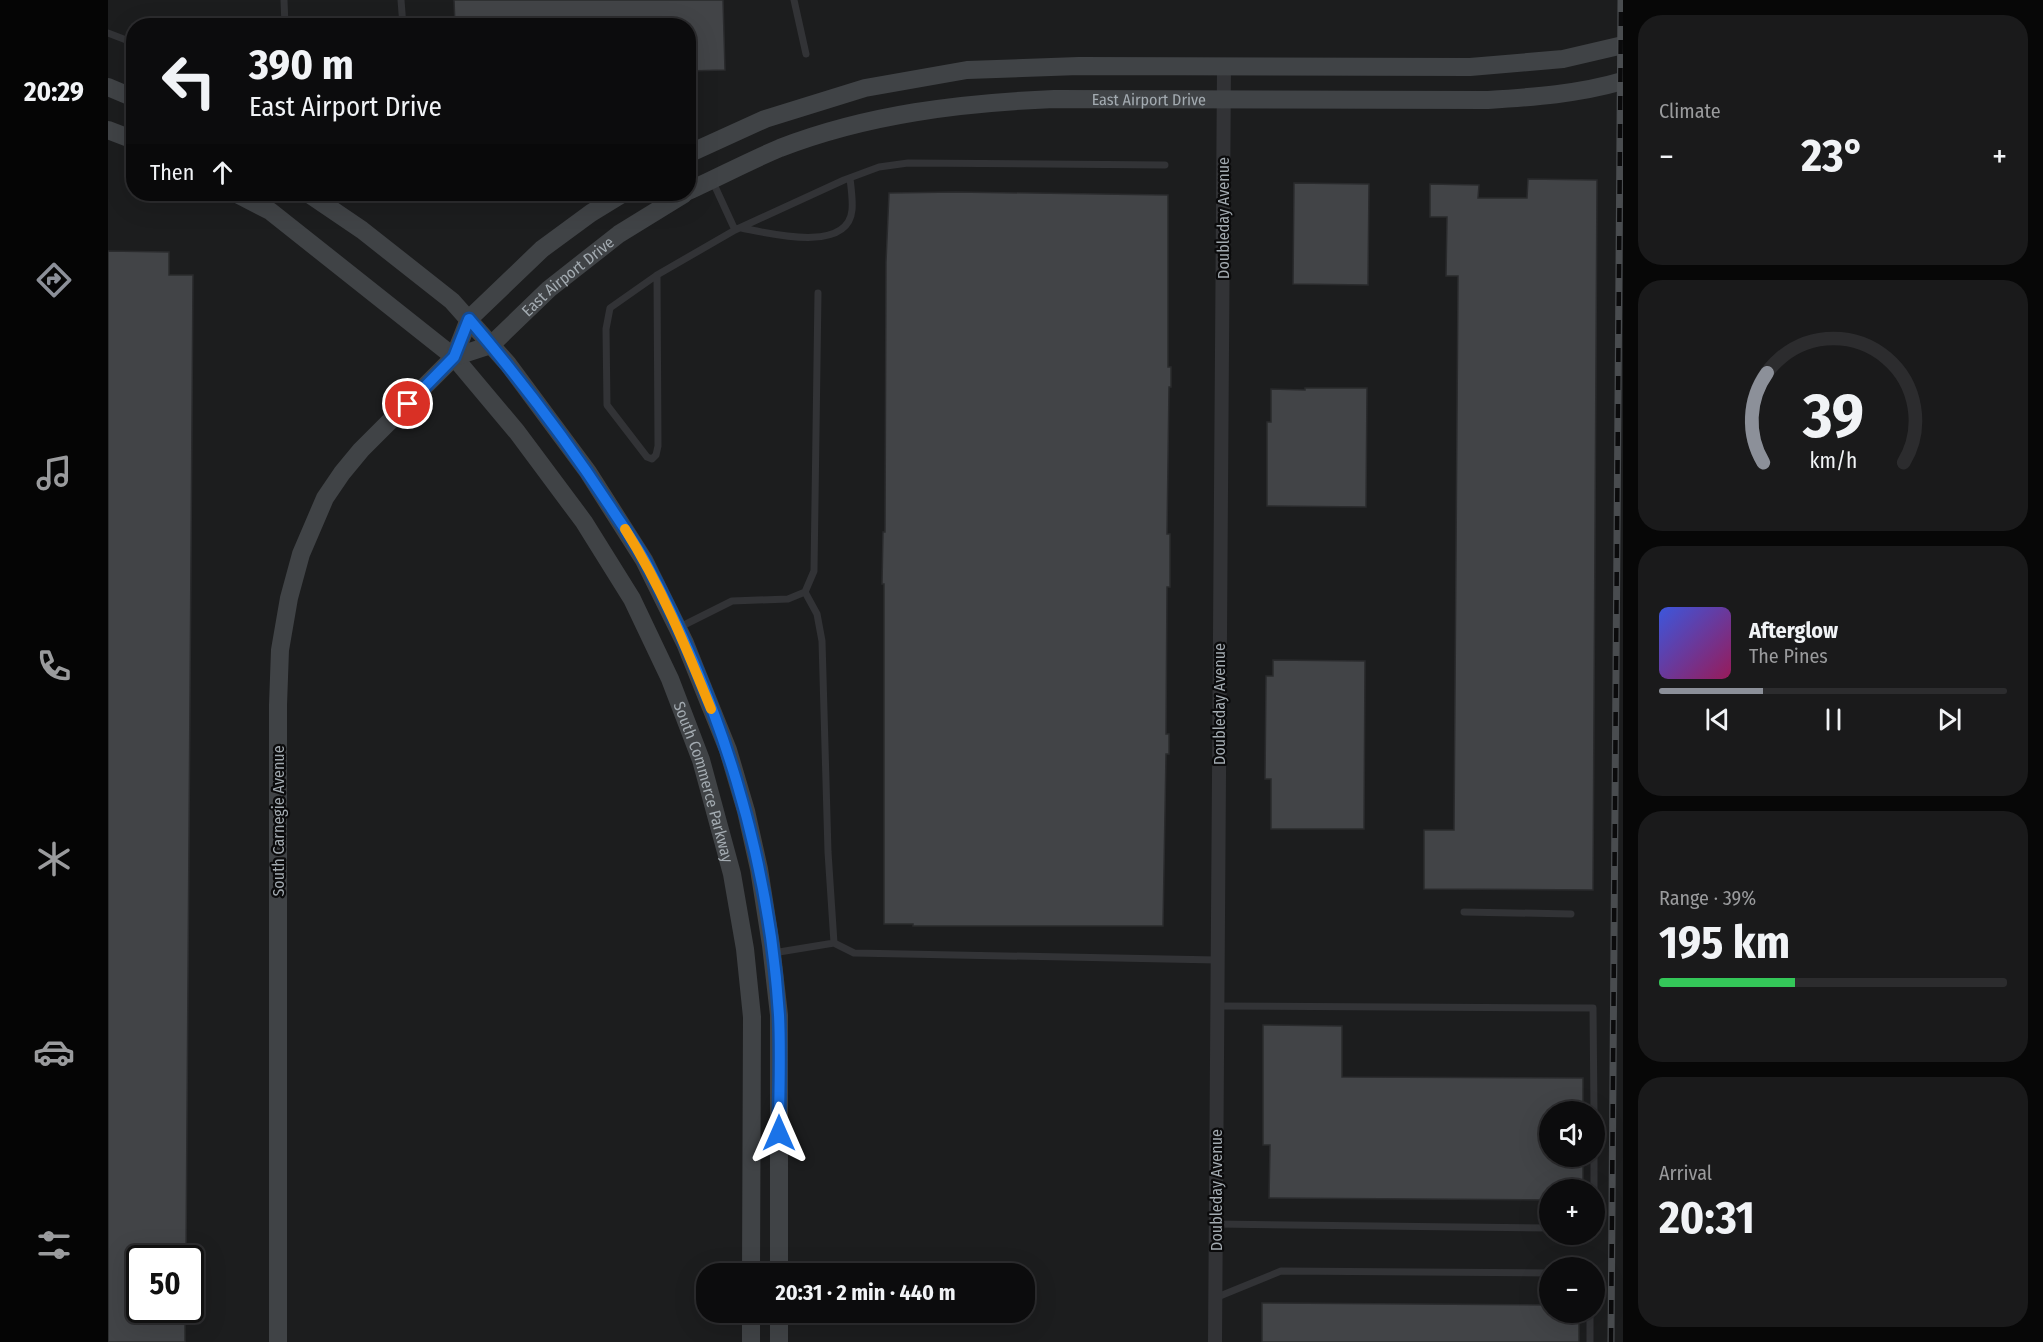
<!DOCTYPE html>
<html lang="en">
<head>
<meta charset="utf-8">
<style>
  body { margin:0; font-family:"Fira Sans Condensed",sans-serif; background:#1a1a1b; color:#f1f3f6; height:100vh; display:flex; flex-direction:column; font-size:22px; white-space:nowrap }
  * { box-sizing:border-box; margin:0 }
  p { font-size:20px; color:#9a9b9d }
  .icon { flex:none; width:33px; height:33px; fill:none; stroke:currentColor; stroke-width:2; stroke-linecap:round; stroke-linejoin:round }
  .map { position:relative; flex:1; overflow:hidden }
  .details { display:flex; flex-direction:column; gap:15px; padding:15px; background:#070707; width:420px }
  .details>* { flex:none }
  .guide { position:absolute; left:18px; top:18px; width:570px; height:183px; border-radius:24px; box-shadow:0 6px 24px #0002,0 0 0 2px #2c2c2e; background:#0c0c0d; color:#f1f3f6; overflow:hidden }
  .fabs { position:absolute; left:1431px; top:1101px; display:grid; gap:12px }
  .fabs a { display:grid; place-items:center; width:66px; height:66px; border-radius:50%; background:#0c0c0d; box-shadow:0 6px 24px #0002,0 0 0 2px #2c2c2e; font-size:30px }
  .speed { position:absolute; left:18px; top:1245px; display:flex; gap:12px; font-size:30px; font-weight:700; text-align:center }
  .speed>* { display:grid; place-content:center; width:78px; height:78px; border-radius:50%; background:#0c0c0d; box-shadow:0 6px 24px #0002,0 0 0 2px #2c2c2e; line-height:1 }
  .speed .limit { border:3px solid #111; border-radius:9px; background:#fff; color:#111 }
  .pin { position:absolute; display:grid; place-items:center; width:51px; height:51px; color:#fff; margin:-26px; border:3px solid #fff; border-radius:50%; box-shadow:0 2px 6px #0007 }
  .me { position:absolute; width:66px; margin:-33px; rotate:0deg; stroke-linejoin:round; filter:drop-shadow(0 0 4px #0008) }
  .turn { display:flex; align-items:center; gap:21px; height:126px; padding:0 24px; font-size:27px }
  .turn .icon { width:78px; height:78px; stroke-width:2.5 }
  .turn b { display:block; font-size:42px; line-height:51px }
  .then { display:flex; align-items:center; height:57px; padding:0 24px; background:#0003; gap:12px; font-size:22px }
  .big { font-size:45px; font-weight:700; line-height:1.1 }
  .details .card { flex:1; display:flex; flex-direction:column; justify-content:center; gap:9px; min-width:0; padding:0 21px; border-radius:24px; background:#1a1a1b }
  .details .dial { align-items:center; gap:0 }
  .dial svg { height:156px; overflow:visible; fill:none; stroke:#2c2c2e; stroke-width:7; stroke-linecap:round; text-anchor:middle }
  .dial text { fill:#f1f3f6; stroke:none }
  .song { display:flex; align-items:center; gap:18px }
  .cover { width:72px; height:72px; border-radius:9px; background:linear-gradient(135deg,hsl(230 70% 55%),hsl(330 70% 35%)) }
  .played { height:6px; border-radius:3px; background:linear-gradient(90deg,#8c9099 30%,#2c2c2e 30%) }
  .keys { display:flex; justify-content:space-around; direction:ltr }
  .heat { display:flex; justify-content:space-between; align-items:center; font-size:33px; direction:ltr }
  .charge { height:9px; border-radius:4px; background:linear-gradient(90deg,#34c759 39%,#2c2c2e 0) }
  .trip { position:absolute; left:588px; top:1263px; width:339px; height:60px; border-radius:24px; background:#0c0c0d; box-shadow:0 6px 24px #0002,0 0 0 2px #2c2c2e; font-weight:700; line-height:60px; text-align:center }
  main { display:flex; flex:1; min-height:0 }
  .tabs { display:flex; flex-direction:column; width:108px; justify-content:space-around; align-items:center; background:#050505; color:#9a9b9d }
  .tabs .icon { width:42px; height:42px }
  .tabs .active { color:#8c9099 }
  .tabs b { font-size:27px; color:#f1f3f6 }
  .map>svg:first-child { display:block }
  .built { fill:#1c1d1e; fill-rule:evenodd }
  .building { fill:#424447; stroke:#2a2b2d; stroke-width:1.5 }
  .lines { fill:none; stroke-linecap:round; stroke-linejoin:round }
  .lane { stroke:#323336; stroke-width:7 }
  .street { stroke:#323336; stroke-width:14 }
  .secondary { stroke:#404346; stroke-width:18 }
  .rail-casing { stroke:#494c4f; stroke-width:7 }
  .rail { stroke:#0b0b0c; stroke-width:4.5; stroke-dasharray:14; stroke-linecap:butt }
  .route-casing { stroke:#114b97; stroke-width:15 }
  .route { stroke:#1a73e8; stroke-width:10 }
  .slow { stroke:#f59e0b; stroke-width:10 }
  .labels { text-anchor:middle; stroke-width:4.5; stroke-linejoin:round; paint-order:stroke }
  .street-label { font-size:16px; fill:#a3abb1; stroke:#0b0b0c }
</style>
</head>
<body>
<main>
<nav class="tabs">
<b>20:29</b>
<svg class="icon active" aria-label="directions" viewBox="0 0 24 24"><path d="M12 3l9 9-9 9-9-9zM9 14v-3h6M13 9l2 2-2 2"/></svg>
<svg class="icon" aria-label="music" viewBox="0 0 24 24"><path d="M9 18V5l10-2v13"/><circle cx="6" cy="18" r="3"/><circle cx="16" cy="16" r="3"/></svg>
<svg class="icon" aria-label="phone" viewBox="0 0 24 24"><path d="M5 4h4l2 5-3 2q2 4 5 5l2-3 5 2v4C11 20 4 13 5 4z"/></svg>
<svg class="icon" aria-label="climate" viewBox="0 0 24 24"><path d="M12 3v18M4 7l16 10M4 17L20 7"/></svg>
<svg class="icon" aria-label="car" viewBox="0 0 24 24"><path d="M5 17H2v-5l4-1 3-4h7l3 4 3 1v5h-3M9 17h6M6 11h13"/><circle cx="7" cy="17" r="2"/><circle cx="17" cy="17" r="2"/></svg>
<svg class="icon" aria-label="filters" viewBox="0 0 24 24"><path d="M4 7h16M4 17h16"/><circle cx="9" cy="7" r="2"/><circle cx="15" cy="17" r="2"/></svg>
</nav>
<div class="map">
<svg width="1515" height="1342" viewBox="0 0 1515 1342">
  <rect width="100%" height="100%" fill="#101011"/>
  <path class="built" d="M 0,0 L 1515,0 L 1515,1342 L 0,1342 ZM 26,26 L 580,26 L 580,194 L 26,194 ZM 1442,1112 L 1486,1112 L 1486,1156 L 1442,1156 ZM 1442,1190 L 1486,1190 L 1486,1234 L 1442,1234 ZM 32,1258 L 82,1258 L 82,1310 L 32,1310 ZM 1442,1268 L 1486,1268 L 1486,1312 L 1442,1312 ZM 598,1274 L 916,1274 L 916,1312 L 598,1312 Z"/>
  <path class="building" d="M 346,0 L 615,0 L 617,70 L 580,71 L 580,26 L 347,26 Z
    M 1420,179 L 1489,180 L 1485,890 L 1316,889 L 1316,830 L 1346,830 L 1350,276 L 1338,276 L 1339,217 L 1322,217 L 1322,184 L 1371,185 L 1370,198 L 1419,198 Z
    M 1186,183 L 1261,184 L 1260,285 L 1185,284 Z
    M 848,192 L 1060,195 L 1060,367 L 1063,367 L 1063,387 L 1061,387 L 1059,534 L 1062,534 L 1062,587 L 1059,587 L 1058,734 L 1061,734 L 1061,754 L 1058,754 L 1055,926 L 805,926 L 805,924 L 776,924 L 776,584 L 774,584 L 775,532 L 777,532 L 778,262 L 781,193 Z
    M 0,251 L 61,252 L 61,275 L 85,275 L 78,1258 L 32,1258 L 32,1310 L 77,1310 L 77,1342 L 0,1342 Z
    M 1197,388 L 1259,388 L 1258,507 L 1159,506 L 1159,422 L 1163,422 L 1163,389 L 1197,390 Z
    M 1165,660 L 1257,661 L 1256,829 L 1163,829 L 1163,779 L 1157,779 L 1158,676 L 1165,676 Z
    M 1155,1025 L 1234,1026 L 1234,1077 L 1475,1078 L 1475,1112 L 1442,1112 L 1442,1156 L 1475,1156 L 1475,1190 L 1442,1190 L 1442,1200 L 1161,1198 L 1162,1145 L 1155,1145 Z
    M 1154,1303 L 1442,1305 L 1442,1312 L 1471,1312 L 1471,1342 L 1154,1342 Z"/>
  <g class="lines">
    <path class="lane" d="M 176,0 L 177,26
      M 293,0 L 295,26
      M 686,0 L 698,54
      M 0,33 L 26,43
      M 604,180 L 627,230 L 736,180 L 771,167 L 800,163 L 1057,165
      M 633,228 C 660,233 740,254 744,210 C 745,200 743,188 742,178
      M 549,275 L 550,446 L 548,455 L 544,459 L 539,457 L 499,405 L 498,329 L 502,308 L 549,275 L 627,230
      M 697,592 L 709,614 L 714,641 L 720,852 L 726,943
      M 572,627 L 624,601 L 680,599 L 697,592 L 706,571 L 710,293
      M 1356,912 L 1463,914
      M 665,953 L 726,943 L 746,953 L 1109,960
      M 1109,1006 L 1485,1008 L 1486,1112
      M 1486,1156 L 1486,1190
      M 1107,1224 L 1442,1228
      M 1107,1298 L 1173,1271 L 1442,1273
      M 1482,1342 L 1482,1312"/>
    <path class="street" d="M 1107,1342 L 1116,67"/>
    <g class="secondary">
      <path d="M 0,87 L 26,98"/>
      <path d="M 0,130 L 26,140"/>
      <path d="M 580,154 L 657,119 L 757,88 L 859,70 L 971,66 L 1362,67 L 1455,59 L 1515,45"/>
      <path id="s1" d="M 580,191 C 611,177 641,161 672,148 C 760,114 853,103 946,99 L 1380,100 C 1426,97 1471,94 1515,81"/>
      <path id="s2" d="M 129,194 L 162,211 L 346,357 L 409,432 L 476,522 L 524,599 L 562,679 L 593,760 L 624,874 L 637,949 L 644,1017 L 643,1274"/>
      <path d="M 201,194 L 254,230 L 344,301 L 400,364 L 480,472 L 536,560 L 577,643 L 620,750 L 638,811 L 651,869 L 663,945 L 671,1015 L 671,1274"/>
      <path id="s3" d="M 346,357 L 383,345 L 441,289 L 511,234 L 576,194"/>
      <path d="M 671,1312 L 671,1342"/>
      <path d="M 170,1342 L 170,705 L 172,650 L 181,598 L 193,554 L 217,498 L 234,473 L 253,450 L 346,357 L 361,319 L 434,249 L 483,213 L 514,194"/>
      <path d="M 643,1342 L 643,1312"/>
    </g>
    <g class="rail-casing">
      <path id="rail" d="M 1503,1342 L 1513,0"/>
    </g>
    <use href="#rail" class="rail"/>
  </g>
  <g class="lines">
    <g class="route-casing">
      <path id="route" d="M 300,404 L 346,357 L 361,319 C 412,379 460,442 503,508 C 514,525 527,543 537,561 C 612,701 661,856 671,1015 C 673,1054 671,1094 671,1133"/>
    </g>
    <use href="#route" class="route"/>
    <path class="slow" d="M 517,529 C 553,586 578,647 603,709"/>
  </g>
  <g class="labels">
    <g class="street-label">
      <text dy="6" stroke="none"><textPath href="#s1" startOffset="476">East Airport Drive</textPath></text>
      <text transform="translate(1115 218) rotate(-90)" y="6">Doubleday Avenue</text>
      <text dy="6" stroke="none"><textPath href="#s3" startOffset="142">East Airport Drive</textPath></text>
      <text transform="translate(1111 704) rotate(-90)" y="6">Doubleday Avenue</text>
      <text dy="6" stroke="none"><textPath href="#s2" startOffset="770">South Commerce Parkway</textPath></text>
      <text transform="translate(170 821) rotate(-90)" y="6">South Carnegie Avenue</text>
      <text transform="translate(1108 1190) rotate(-90)" y="6">Doubleday Avenue</text>
    </g>
  </g>
</svg>
<div class="fabs">
<a><svg class="icon" aria-label="sound" viewBox="0 0 24 24"><path d="M4 9h4l5-4v14l-5-4H4zM17 9q2 3 0 6"/></svg></a>
<a>+</a>
<a>−</a>
</div>
<div class="speed"><div class="limit">50</div></div>
<div class="pin" style="left:300px;top:404px;background:#d93025"><svg class="icon" aria-label="arrive" viewBox="0 0 24 24"><path d="M6 21V4h12l-3 4 3 4H6"/></svg></div>
<svg class="me" style="left:671px;top:1133px" viewBox="-20 -20 40 40"><path d="M0-17L14 15 0 8-14 15z" fill="#1a73e8" stroke="#fff" stroke-width="4"/></svg>
<div class="trip">20:31 · 2 min · 440 m</div>
<div class="guide">
<div class="turn"><svg class="icon" aria-label="left" viewBox="0 0 24 24"><path d="M17 20v-9H6M10 6l-5 5 5 5"/></svg><div><b>390 m</b>East Airport Drive</div></div>
<div class="then">Then<svg class="icon" aria-label="ahead" viewBox="0 0 24 24"><path d="M12 20V5M6 11l6-6 6 6"/></svg></div>
</div>
</div>
<section class="details">
<div class="card"><p>Climate</p>
<div class="heat"><a>−</a><b class="big">23°</b><a>+</a></div>
</div>
<div class="card dial"><svg viewBox="0 0 100 80">
<path d="M14 69A42 42 0 1 1 86 69"/>
<path d="M14 69A42 42 0 0 1 16 23" stroke="#8c9099"/>
<text x="50" y="56" font-size="32" font-weight="700">39</text>
<text x="50" y="72" font-size="11">km/h</text>
</svg></div>
<div class="card">
<div class="song"><i class="cover"></i><div><b>Afterglow</b><p>The Pines</p></div></div>
<div class="played"></div>
<div class="keys"><svg class="icon" aria-label="previous" viewBox="0 0 24 24"><path d="M18 5L8 12l10 7zM5 5v14"/></svg><svg class="icon" aria-label="pause" viewBox="0 0 24 24"><path d="M8 5v14M16 5v14"/></svg><svg class="icon" aria-label="next" viewBox="0 0 24 24"><path d="M6 5l10 7-10 7zM19 5v14"/></svg></div>
</div>
<div class="card"><p>Range · 39%</p><b class="big">195 km</b><div class="charge"></div></div>
<div class="card"><p>Arrival</p><b class="big">20:31</b></div>
</section>
</main>
</body>
</html>
